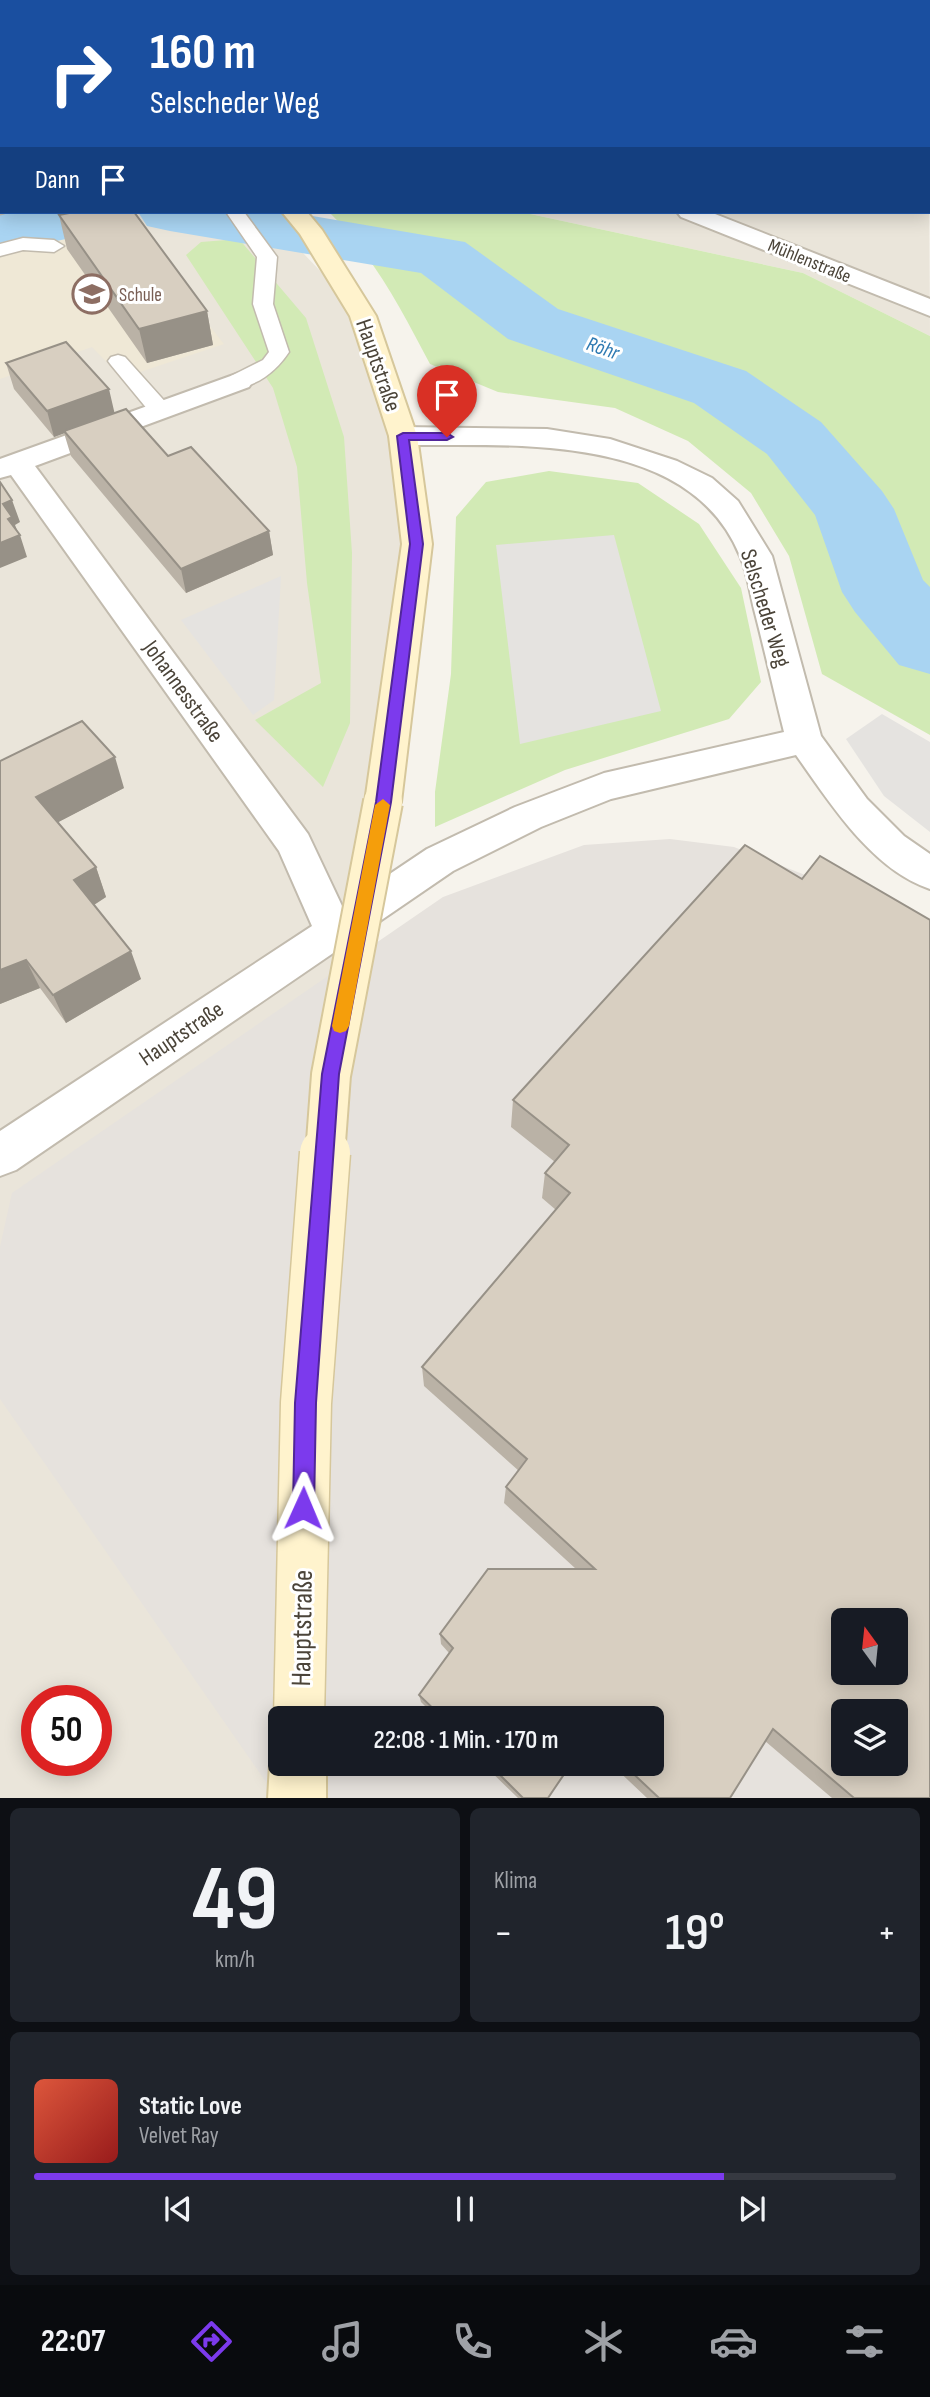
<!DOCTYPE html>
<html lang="de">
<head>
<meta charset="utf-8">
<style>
  body { margin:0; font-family:"Sofia Sans Condensed",sans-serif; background:#20242c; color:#f1f3f6; height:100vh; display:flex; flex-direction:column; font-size:26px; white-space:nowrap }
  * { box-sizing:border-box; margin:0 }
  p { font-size:23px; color:#9ea1a6 }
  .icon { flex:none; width:38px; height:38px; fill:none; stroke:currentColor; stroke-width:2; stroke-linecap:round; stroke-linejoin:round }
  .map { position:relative; height:1798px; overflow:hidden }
  .drawer { display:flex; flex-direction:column; gap:10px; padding:10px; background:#0d0f14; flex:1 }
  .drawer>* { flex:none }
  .guide { position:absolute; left:0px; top:0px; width:931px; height:214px; box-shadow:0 4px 18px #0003; background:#1a4fa0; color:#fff; overflow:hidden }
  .needle { width:46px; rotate:345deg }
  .tools { position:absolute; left:831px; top:1608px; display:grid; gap:14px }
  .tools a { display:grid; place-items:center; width:77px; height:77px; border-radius:10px; background:#171b24; box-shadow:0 4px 18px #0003; font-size:35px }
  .speed { position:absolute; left:21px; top:1685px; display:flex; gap:14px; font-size:35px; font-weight:700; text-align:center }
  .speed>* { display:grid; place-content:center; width:91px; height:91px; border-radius:50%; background:#171b24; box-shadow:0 4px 18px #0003; line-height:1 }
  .speed .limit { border:10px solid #d22; background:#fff; color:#111 }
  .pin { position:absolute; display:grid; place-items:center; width:60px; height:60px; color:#fff; margin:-72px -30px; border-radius:50% 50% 50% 0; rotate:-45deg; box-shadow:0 0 7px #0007 }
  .pin .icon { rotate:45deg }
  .me { position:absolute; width:77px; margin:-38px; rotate:1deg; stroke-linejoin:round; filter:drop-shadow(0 0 5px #0008) }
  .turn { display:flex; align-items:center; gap:24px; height:147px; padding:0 35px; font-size:32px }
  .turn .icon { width:91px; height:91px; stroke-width:2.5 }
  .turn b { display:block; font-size:49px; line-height:60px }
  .then { display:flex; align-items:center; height:66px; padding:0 35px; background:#0003; gap:14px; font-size:26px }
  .big { font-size:52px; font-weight:600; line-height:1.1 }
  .drawer .widget { flex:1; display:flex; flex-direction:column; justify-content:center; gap:10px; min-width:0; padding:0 24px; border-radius:10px; background:#20242c }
  .drawer .dial { align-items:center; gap:0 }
  .dial b { font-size:91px; line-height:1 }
  .song { display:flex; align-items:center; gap:21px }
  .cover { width:84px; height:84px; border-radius:10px; background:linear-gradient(135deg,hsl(10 70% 55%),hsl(0 70% 35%)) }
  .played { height:7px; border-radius:4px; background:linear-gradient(90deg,#7c3aed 80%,#363941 80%) }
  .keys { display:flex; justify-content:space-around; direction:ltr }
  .heat { display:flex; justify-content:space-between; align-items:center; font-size:38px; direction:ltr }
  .drawer .tiles { flex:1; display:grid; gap:10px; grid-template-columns:1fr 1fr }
  .widget:last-child { grid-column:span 2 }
  .trip { position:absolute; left:268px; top:1706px; width:396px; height:70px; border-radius:10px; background:#171b24; box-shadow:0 4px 18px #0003; font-weight:600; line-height:70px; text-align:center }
  .dock { display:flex; height:112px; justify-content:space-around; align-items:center; background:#090b0e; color:#9ea1a6 }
  .dock .icon { width:49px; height:49px }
  .dock .on { color:#7c3aed }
  .dock b { font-size:32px; color:#f1f3f6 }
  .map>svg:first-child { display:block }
  .residential { fill:#eae5da; fill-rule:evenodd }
  .industrial { fill:#e6e2dd; fill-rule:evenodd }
  .education { fill:#efe8d6 }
  .green { fill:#d2eab5 }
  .parking { fill:#e5e3e0 }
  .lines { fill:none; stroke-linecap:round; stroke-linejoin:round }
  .river { fill:#a9d4f2; fill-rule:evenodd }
  .lane-casing { stroke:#c2bbae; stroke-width:3 }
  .street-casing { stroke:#c2bbae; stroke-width:4 }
  .secondary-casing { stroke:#d6c79b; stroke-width:4 }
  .lane { fill:#fff; fill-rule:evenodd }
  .street { fill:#fff; fill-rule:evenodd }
  .secondary { fill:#fff3cd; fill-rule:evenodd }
  .secondary-bridge-far1-casing { stroke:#d6c79b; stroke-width:42; stroke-linecap:butt }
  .secondary-bridge-casing { stroke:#d6c79b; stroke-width:53; stroke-linecap:butt }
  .secondary-bridge-far1 { stroke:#fff3cd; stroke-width:38 }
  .secondary-bridge { stroke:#fff3cd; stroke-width:50 }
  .wall { fill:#bab2a6 }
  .shaded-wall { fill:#979187 }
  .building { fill:#d8cfc1; stroke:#979187; stroke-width:2; fill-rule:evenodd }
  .route { fill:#7c3aed; stroke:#51269a; stroke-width:2 }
  .slow { fill:#f59e0b }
  .labels { text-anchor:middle; stroke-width:6; stroke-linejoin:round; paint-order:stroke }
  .far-street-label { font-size:19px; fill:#4b4439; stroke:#fff }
  .far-education-label { font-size:19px; fill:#785e54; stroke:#fff; text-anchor:start }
  .far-water-label { font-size:21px; font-style:italic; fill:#2e7ab2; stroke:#fff }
  .street-label { font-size:23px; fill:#4b4439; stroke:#fff }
  .near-street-label { font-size:28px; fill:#4b4439; stroke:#fff }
</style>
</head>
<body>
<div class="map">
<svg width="930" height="1799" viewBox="0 0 930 1799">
  <rect width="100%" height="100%" fill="#f6f3ec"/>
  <path class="residential" d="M 0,76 L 2,212 L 264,212 L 363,316 L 417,544 L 280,1718 L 280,1764 L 297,1798 L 0,1798 ZM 37,1701 L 96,1701 L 96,1760 L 37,1760 Z
    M 929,189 L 930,336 L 803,273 L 521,212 L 929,212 Z"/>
  <path class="industrial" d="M 670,839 L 734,847 L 894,910 L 930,1798 L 277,1798 L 0,1399 L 0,1247 L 12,1193 L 443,897 L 584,845 ZM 844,1620 L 896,1620 L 896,1673 L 844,1673 ZM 844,1712 L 896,1712 L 896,1764 L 844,1764 ZM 280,1718 L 651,1718 L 651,1764 L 280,1764 Z"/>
  <path class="education" d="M 121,214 L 224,344 L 122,378 L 92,347 L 0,379 L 0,244 Z"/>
  <path class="green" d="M 337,0 L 930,0 L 930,189 L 929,2 Z
    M 22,212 L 81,212 L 0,233 L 0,215 Z
    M 329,212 L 521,212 L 803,273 L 930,336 L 930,735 L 822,674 L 789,556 L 751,493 L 688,441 L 615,408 L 498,392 L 430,364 C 401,309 373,255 329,212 Z
    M 239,239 L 306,318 L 344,437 L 352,553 L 350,723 L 323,787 L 255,720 L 321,683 L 307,583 L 297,467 L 273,388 L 186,255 L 201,242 Z
    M 549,471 L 638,483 L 699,524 L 741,588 L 761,682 L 729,719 L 565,770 L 435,827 L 435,792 L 451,674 L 456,517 L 486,482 Z"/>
  <path class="parking" d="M 614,535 L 661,711 L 520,744 L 496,545 Z
    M 281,576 L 274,700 L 253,715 L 181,620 Z
    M 882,714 L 930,742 L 930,832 L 884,796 L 846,739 Z"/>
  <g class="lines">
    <path class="river" d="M 8,212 L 136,212 L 127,226 L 0,253 L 0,213 Z
      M 138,212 L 289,212 L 465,242 L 558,309 L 746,371 L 821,422 L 882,491 L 894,509 L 923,580 L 930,587 L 930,674 L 899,665 L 855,612 L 842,592 L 815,515 L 767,454 L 694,403 L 508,339 L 421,273 L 170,231 L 147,226 Z"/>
    <g class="lane-casing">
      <path id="lane" d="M 0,202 L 2,212 L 7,212 L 0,214 Z
        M 226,212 L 244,212 L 277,257 L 273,304 L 289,352 C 278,369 254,391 231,386 L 228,381 L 231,376 L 263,360 L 269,352 L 253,304 L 257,257 Z
        M 23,238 L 54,240 L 64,246 L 54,252 L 23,250 L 0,256 L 0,244 Z
        M 118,355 L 125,357 L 169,406 L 172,411 L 169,416 L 153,416 L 111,365 L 108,361 L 111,357 Z"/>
    </g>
    <g class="street-casing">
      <path id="street" d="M 174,0 L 198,0 L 200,2 L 175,2 Z
        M 677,212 L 710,212 L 930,299 L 930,316 L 681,217 Z
        M 239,373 L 249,375 L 253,381 L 249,387 L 35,466 L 308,834 L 342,906 L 427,849 L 515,807 L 604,773 L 784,732 C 774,692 765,652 755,613 C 750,595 748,573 740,556 C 689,431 513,446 403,445 L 393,442 L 389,436 L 393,430 L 403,427 L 547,429 L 610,439 L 677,461 L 712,478 L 738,501 L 772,556 L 821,736 L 867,799 L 904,836 L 930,854 L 930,889 C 872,870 830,803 796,755 L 611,799 L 541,827 L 453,871 L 16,1170 L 0,1176 L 0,1131 L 312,926 L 279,851 L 11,475 L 0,478 L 0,459 Z"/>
    </g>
    <g class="secondary-casing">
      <path id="secondary" d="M 18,0 L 39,0 L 41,2 L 19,2 Z
        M 282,212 L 307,212 L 322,230 L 376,316 L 417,436 L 432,544 L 401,802 L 396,812 L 383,816 L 370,812 L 365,802 L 402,544 L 389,436 L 350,316 L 300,234 Z
        M 280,1743 L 280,1764 L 326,1764 L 326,1799 L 268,1799 L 270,1764 Z"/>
    </g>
    <use href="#lane" class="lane"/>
    <use href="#street" class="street"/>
    <use href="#secondary" class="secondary"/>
    <g class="secondary-bridge-far1-casing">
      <path id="secondary-bridge-far1" d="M 325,1155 L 331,1075 L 383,802"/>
    </g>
    <g class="secondary-bridge-casing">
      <path id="secondary-bridge" d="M 299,1718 L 306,1403 L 325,1153"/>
    </g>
    <use href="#secondary-bridge-far1" class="secondary-bridge-far1"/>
    <use href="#secondary-bridge" class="secondary-bridge"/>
  </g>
  <path class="wall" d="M 59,215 L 207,311 L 213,345 L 147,363 L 67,249 Z
    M 6,363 L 114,413 L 168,456 L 269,531 L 273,555 L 186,593 L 71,456 L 64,433 L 54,437 L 14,389 Z
    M 0,761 L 124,788 L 58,822 L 96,867 L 106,897 L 94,905 L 141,979 L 66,1023 L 40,988 L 0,1004 Z
    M 745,845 L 930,1798 L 832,1798 L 765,1741 L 730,1798 L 647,1798 L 611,1764 L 651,1764 L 651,1718 L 437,1718 L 421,1702 L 419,1695 L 449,1653 L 441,1644 L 440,1634 L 576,1569 L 504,1503 L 506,1487 L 519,1471 L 424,1386 L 422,1367 L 556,1210 L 542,1198 L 545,1173 L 555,1162 L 511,1127 L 513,1100 Z
    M 483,1764 L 571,1764 L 548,1798 L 518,1798 Z"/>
  <path class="shaded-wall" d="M 2,112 L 2,147 L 0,148 L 0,113 Z
    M 207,311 L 213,345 L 147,363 L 139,329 Z
    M 109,389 L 115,415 L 54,437 L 47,411 Z
    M 12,500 L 20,522 L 15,525 L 19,535 L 20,535 L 27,557 L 0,568 L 0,543 L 3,504 Z
    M 269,531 L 273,555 L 186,593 L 181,569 Z
    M 115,757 L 124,788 L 49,827 L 36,797 Z
    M 96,867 L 106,897 L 86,910 L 74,880 Z
    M 131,951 L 141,979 L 66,1023 L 53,995 Z
    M 26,960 L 40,988 L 0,1004 L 0,970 Z"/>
  <path class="building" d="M 2,67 L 2,112 L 0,113 L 0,68 Z
    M 74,212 L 134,212 L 207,311 L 139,329 L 59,215 Z
    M 66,342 L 109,389 L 47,411 L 6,363 Z
    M 126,409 L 168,456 L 191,447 L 269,531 L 181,569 L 64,431 Z
    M 0,482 L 12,500 L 3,504 L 12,517 L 8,519 L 20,535 L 0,543 Z
    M 82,721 L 115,757 L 36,797 L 96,867 L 74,880 L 131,951 L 53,995 L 26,960 L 0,970 L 0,761 Z
    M 745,845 L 802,879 L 820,856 L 930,920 L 930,1798 L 854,1798 L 773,1729 L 730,1798 L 659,1798 L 623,1764 L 651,1764 L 651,1718 L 443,1718 L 419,1695 L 453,1648 L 440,1634 L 488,1569 L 595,1569 L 506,1487 L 527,1459 L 422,1367 L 570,1193 L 545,1173 L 569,1145 L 513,1100 ZM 844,1620 L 896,1620 L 896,1673 L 844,1673 ZM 844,1712 L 896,1712 L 896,1764 L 844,1764 Z
    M 489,1764 L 571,1764 L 548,1798 L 523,1798 Z"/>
  <path class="route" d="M 403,433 L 447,433 L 453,437 L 447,440 L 409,440 L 423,544 L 391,802 L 339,1074 L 316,1403 L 314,1508 L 311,1516 L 303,1519 L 296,1516 L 293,1508 L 295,1403 L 322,1074 L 376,802 L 410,544 L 397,436 Z"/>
  <path class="slow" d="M 383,799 L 390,805 L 349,1026 L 346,1031 L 340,1033 L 334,1031 L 332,1026 L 375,805 Z"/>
  <defs>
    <g id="school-ring" transform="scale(2.0125)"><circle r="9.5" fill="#fff" stroke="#8d6e63" stroke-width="1.5"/><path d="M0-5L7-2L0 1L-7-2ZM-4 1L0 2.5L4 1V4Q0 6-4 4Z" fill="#8d6e63"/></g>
  </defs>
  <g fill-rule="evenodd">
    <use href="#school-ring" x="92" y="294"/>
  </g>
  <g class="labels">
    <g class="far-street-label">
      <text transform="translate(810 260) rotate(22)" y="7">Mühlenstraße</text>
    </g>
    <g class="far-education-label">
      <text x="119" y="301">Schule</text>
    </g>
    <g class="far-water-label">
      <text transform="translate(603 348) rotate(19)" y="7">Röhr</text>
    </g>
    <g class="street-label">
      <text transform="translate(379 365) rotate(71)" y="8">Hauptstraße</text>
      <text transform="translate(766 608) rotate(73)" y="8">Selscheder Weg</text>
      <text transform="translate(184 691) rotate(54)" y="8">Johannesstraße</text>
      <text transform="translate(181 1033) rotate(-34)" y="8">Hauptstraße</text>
    </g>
    <g class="near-street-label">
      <text transform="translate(301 1628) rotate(-89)" y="10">Hauptstraße</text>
    </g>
  </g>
</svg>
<div class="tools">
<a><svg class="needle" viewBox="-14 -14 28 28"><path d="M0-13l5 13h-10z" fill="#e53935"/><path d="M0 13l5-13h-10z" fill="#9ea1a6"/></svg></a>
<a><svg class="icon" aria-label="layers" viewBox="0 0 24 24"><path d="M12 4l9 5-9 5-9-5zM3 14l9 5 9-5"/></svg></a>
</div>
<div class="speed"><div class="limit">50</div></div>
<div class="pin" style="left:447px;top:437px;background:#d93025"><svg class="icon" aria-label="arrive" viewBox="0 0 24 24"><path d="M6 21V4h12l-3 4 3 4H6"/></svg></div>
<svg class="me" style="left:303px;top:1508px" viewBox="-20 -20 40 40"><path d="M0-17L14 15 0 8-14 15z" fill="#7c3aed" stroke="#fff" stroke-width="4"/></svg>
<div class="trip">22:08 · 1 Min. · 170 m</div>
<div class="guide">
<div class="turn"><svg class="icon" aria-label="right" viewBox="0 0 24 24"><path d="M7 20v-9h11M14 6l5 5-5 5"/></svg><div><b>160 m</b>Selscheder Weg</div></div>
<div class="then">Dann<svg class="icon" aria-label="arrive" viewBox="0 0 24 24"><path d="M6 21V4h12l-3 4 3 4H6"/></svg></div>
</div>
</div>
<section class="drawer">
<div class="tiles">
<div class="widget dial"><b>49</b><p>km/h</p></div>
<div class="widget"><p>Klima</p>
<div class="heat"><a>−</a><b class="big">19°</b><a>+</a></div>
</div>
<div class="widget">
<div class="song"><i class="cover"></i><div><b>Static Love</b><p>Velvet Ray</p></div></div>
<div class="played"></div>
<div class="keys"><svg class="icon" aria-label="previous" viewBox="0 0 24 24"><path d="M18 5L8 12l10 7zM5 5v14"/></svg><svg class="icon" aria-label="pause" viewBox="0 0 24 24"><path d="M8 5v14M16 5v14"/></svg><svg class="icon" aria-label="next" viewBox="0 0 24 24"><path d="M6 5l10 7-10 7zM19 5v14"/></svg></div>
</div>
</div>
</section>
<nav class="dock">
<b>22:07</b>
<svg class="icon on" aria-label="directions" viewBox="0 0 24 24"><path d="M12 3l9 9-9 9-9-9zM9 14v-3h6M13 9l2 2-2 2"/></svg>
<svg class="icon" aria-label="music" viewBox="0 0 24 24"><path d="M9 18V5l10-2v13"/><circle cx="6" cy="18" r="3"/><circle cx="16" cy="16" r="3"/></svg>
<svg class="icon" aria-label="phone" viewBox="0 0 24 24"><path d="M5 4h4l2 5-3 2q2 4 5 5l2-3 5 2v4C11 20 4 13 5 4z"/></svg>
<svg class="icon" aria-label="climate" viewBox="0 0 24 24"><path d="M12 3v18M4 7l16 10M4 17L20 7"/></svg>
<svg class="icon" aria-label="car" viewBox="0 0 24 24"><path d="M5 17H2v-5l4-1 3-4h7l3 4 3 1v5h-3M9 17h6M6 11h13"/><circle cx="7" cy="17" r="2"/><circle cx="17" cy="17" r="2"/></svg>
<svg class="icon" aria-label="filters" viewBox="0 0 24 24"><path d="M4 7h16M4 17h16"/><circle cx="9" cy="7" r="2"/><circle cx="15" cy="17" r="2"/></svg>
</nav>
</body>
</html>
